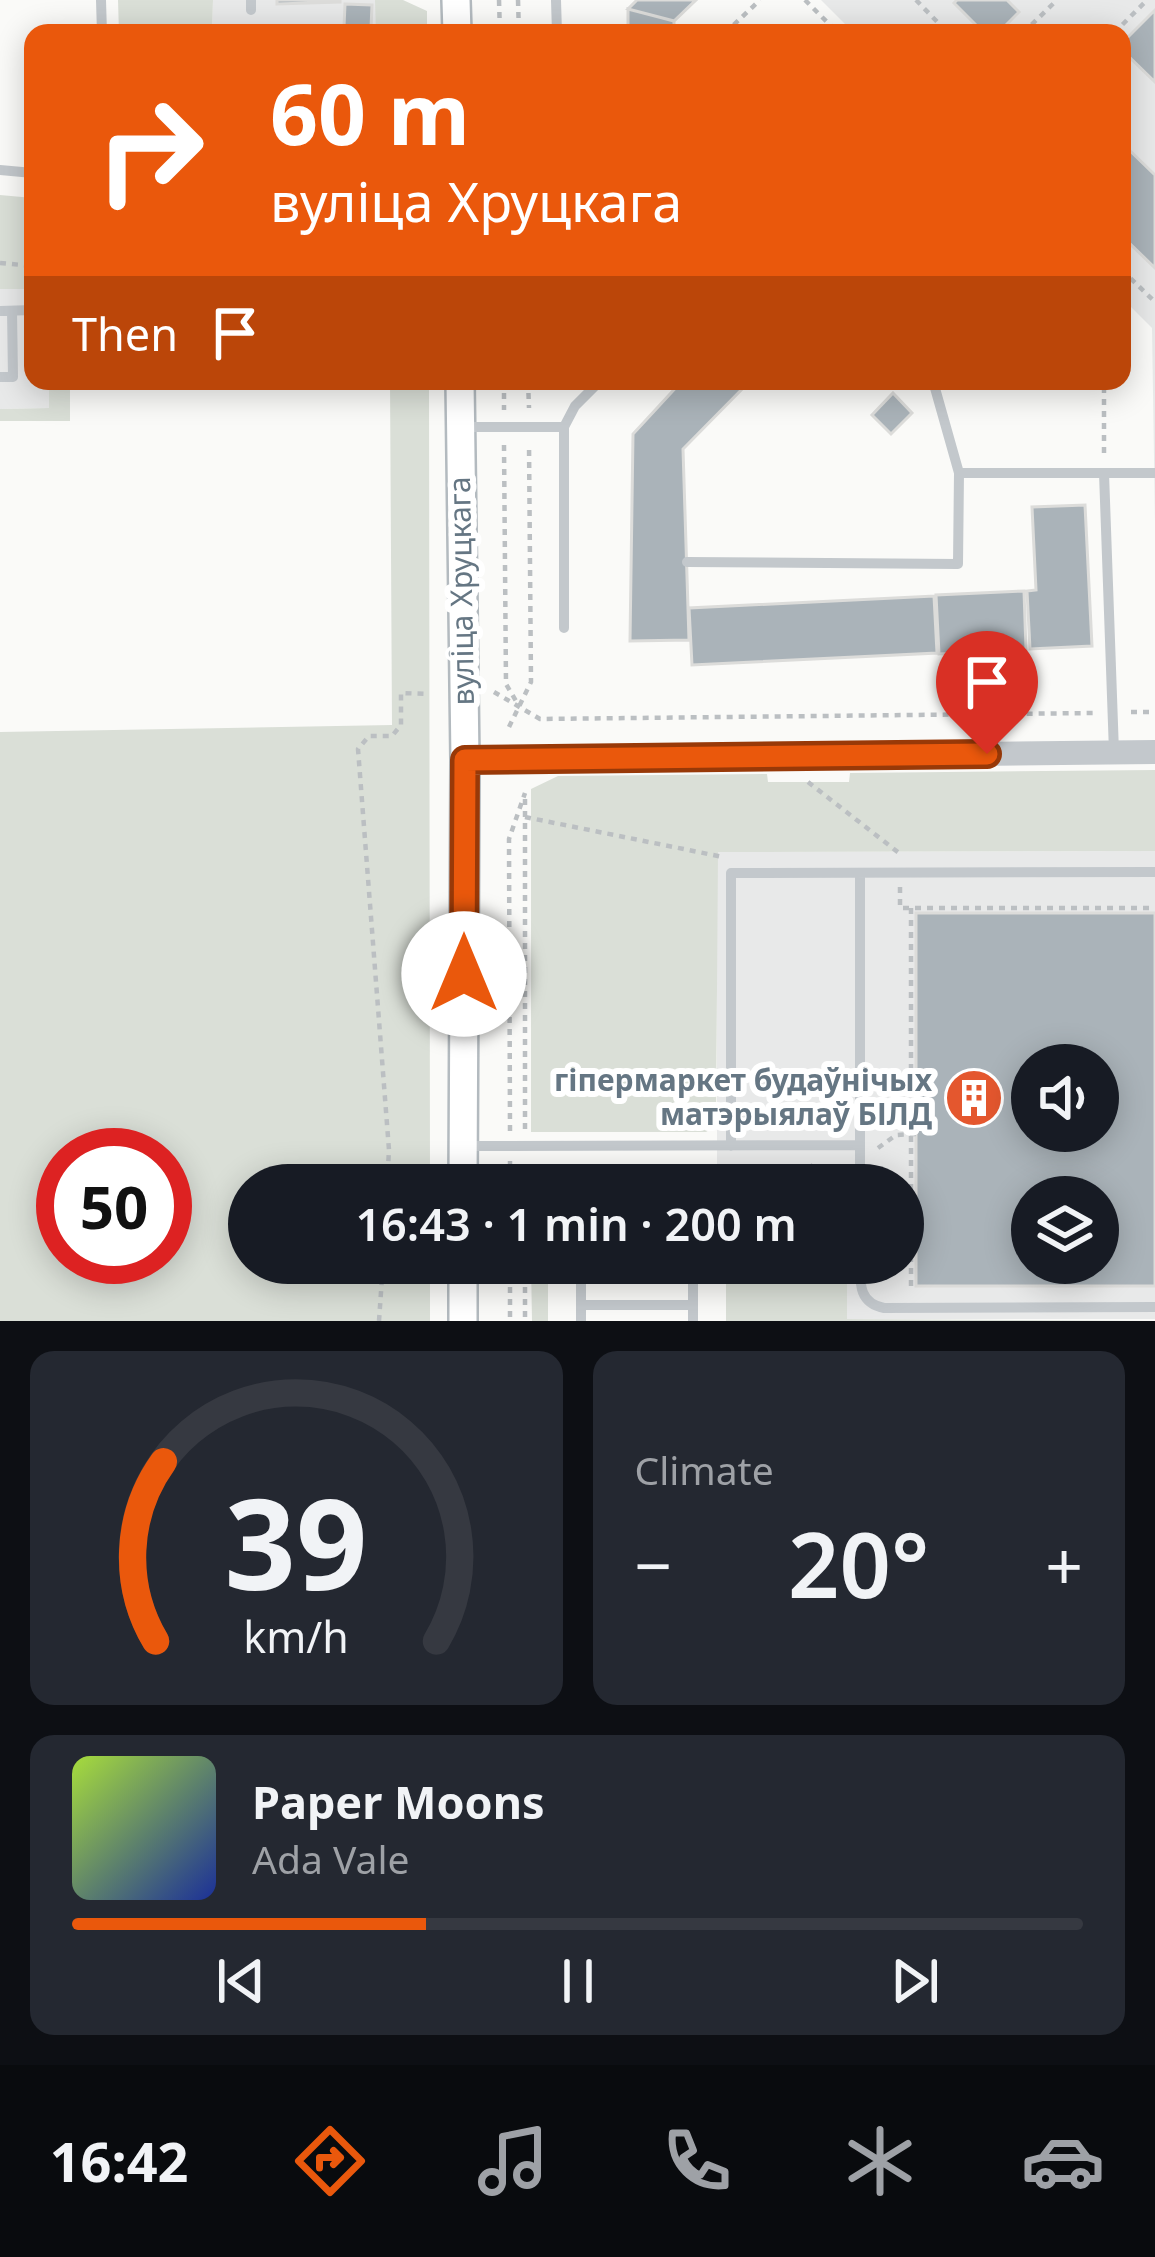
<!DOCTYPE html>
<html lang="en">
<head>
<meta charset="utf-8">
<style>
  body { margin:0; font-family:"Noto Sans",sans-serif; background:#242831; color:#f1f3f6; height:100vh; display:flex; flex-direction:column; font-size:45px; white-space:nowrap }
  * { box-sizing:border-box; margin:0 }
  p { font-size:39px; color:#9ea1a6 }
  .icon { flex:none; width:66px; height:66px; fill:none; stroke:currentColor; stroke-width:2; stroke-linecap:round; stroke-linejoin:round }
  .map { position:relative; height:1321px; overflow:hidden }
  .sheet { display:flex; flex-direction:column; gap:30px; padding:30px; background:#0d0f14; flex:1 }
  .sheet>* { flex:none }
  .top-card { position:absolute; left:24px; top:24px; width:1107px; height:366px; border-radius:24px; box-shadow:0 6px 30px #0003; background:#ea580c; color:#fff; overflow:hidden }
  .buttons { position:absolute; left:1011px; top:1044px; display:grid; gap:24px }
  .buttons a { display:grid; place-items:center; width:108px; height:108px; border-radius:50%; background:#171b24; box-shadow:0 6px 30px #0003; font-size:60px }
  .speed { position:absolute; left:36px; top:1128px; display:flex; gap:24px; font-size:60px; font-weight:700; text-align:center }
  .speed>* { display:grid; place-content:center; width:156px; height:156px; border-radius:50%; background:#171b24; box-shadow:0 6px 30px #0003; line-height:1 }
  .speed .limit { border:18px solid #d22; background:#fff; color:#111 }
  .pin { position:absolute; display:grid; place-items:center; width:102px; height:102px; color:#fff; margin:-123px -51px; border-radius:50% 50% 50% 0; rotate:-45deg; box-shadow:0 0 12px #0007 }
  .pin .icon { rotate:45deg }
  .me { position:absolute; width:132px; margin:-66px; rotate:0deg; stroke-linejoin:round; filter:drop-shadow(0 0 9px #0008) }
  .turn { display:flex; align-items:center; gap:42px; height:252px; padding:0 48px; font-size:54px }
  .turn .icon { width:156px; height:156px; stroke-width:2.5 }
  .turn b { display:block; font-size:84px; line-height:102px }
  .then { display:flex; align-items:center; height:114px; padding:0 48px; background:#0003; gap:24px; font-size:45px }
  .big { font-size:90px; font-weight:600; line-height:1.1 }
  .sheet .card { flex:1; display:flex; flex-direction:column; justify-content:center; gap:18px; min-width:0; padding:0 42px; border-radius:24px; background:#242831 }
  .sheet .dial { align-items:center; gap:0 }
  .dial svg { height:312px; overflow:visible; fill:none; stroke:#363941; stroke-width:7; stroke-linecap:round; text-anchor:middle }
  .dial text { fill:#f1f3f6; stroke:none }
  .song { display:flex; align-items:center; gap:36px }
  .cover { width:144px; height:144px; border-radius:18px; background:linear-gradient(135deg,hsl(80 70% 55%),hsl(230 70% 35%)) }
  .played { height:12px; border-radius:6px; background:linear-gradient(90deg,#ea580c 35%,#363941 35%) }
  .keys { display:flex; justify-content:space-around; direction:ltr }
  .heat { display:flex; justify-content:space-between; align-items:center; font-size:66px; direction:ltr }
  .sheet .tiles { flex:1; display:grid; gap:30px; grid-template-columns:1fr 1fr }
  .card:last-child { grid-column:span 2 }
  .trip { position:absolute; left:228px; top:1164px; width:696px; height:120px; border-radius:60px; background:#171b24; box-shadow:0 6px 30px #0003; font-weight:600; line-height:120px; text-align:center }
  .tab-bar { display:flex; height:192px; justify-content:space-around; align-items:center; background:#090b0e; color:#9ea1a6 }
  .tab-bar .icon { width:84px; height:84px }
  .tab-bar .selected { color:#ea580c }
  .tab-bar b { font-size:54px; color:#f1f3f6 }
  .map>svg:first-child { display:block }
  .built { fill:#e8e9e9; fill-rule:evenodd }
  .green { fill:#dadfd7; fill-rule:evenodd }
  .building { fill:#aab3b9; stroke:#dcdcda; stroke-width:3; fill-rule:evenodd }
  .lines { fill:none; stroke-linecap:round; stroke-linejoin:round }
  .secondary-casing { stroke:#b3babf; stroke-width:32 }
  .path { stroke:#bbbfc2; stroke-width:4.5; stroke-dasharray:6 6; stroke-linecap:butt }
  .service { stroke:#c3c8cc; stroke-width:10 }
  .tertiary { stroke:#c3c8cc; stroke-width:24 }
  .secondary { stroke:#fff; stroke-width:27 }
  .route-casing { stroke:#983908; stroke-width:30 }
  .route { stroke:#ea580c; stroke-width:21 }
  .labels { text-anchor:middle; stroke-width:12; stroke-linejoin:round; paint-order:stroke }
  .street-label { font-size:30px; fill:#657683; stroke:#fff }
  .poi-label { font-size:30px; font-weight:bold; fill:#657683; stroke:#fff; text-anchor:end }
</style>
</head>
<body>
<div class="map">
<svg width="1155" height="1321" viewBox="0 0 1155 1321">
  <rect width="100%" height="100%" fill="#fafaf8"/>
  <path class="built" d="M 213,0 L 396,0 L 396,33 L 212,33 Z
    M 821,0 L 1155,0 L 1155,523 L 1152,328 L 1122,298 L 1122,33 L 854,33 Z
    M 0,284 L 33,284 L 33,381 L 49,381 L 49,408 L 0,409 Z
    M 1155,851 L 1155,1319 L 837,1319 L 837,1263 L 903,1263 L 903,1185 L 831,1185 L 822,1175 L 800,1169 L 717,1169 L 717,852 ZM 1032,1065 L 1098,1065 L 1098,1131 L 1032,1131 ZM 1032,1197 L 1098,1197 L 1098,1263 L 1032,1263 Z"/>
  <path class="green" d="M 118,0 L 213,0 L 212,32 L 255,33 L 119,33 Z
    M 375,0 L 403,0 L 427,11 L 427,33 L 376,33 Z
    M 0,195 L 33,198 L 33,289 L 0,289 Z
    M 49,381 L 70,381 L 70,421 L 0,421 L 0,409 L 49,408 Z
    M 390,381 L 429,381 L 430,1185 L 249,1185 L 249,1263 L 430,1263 L 430,1321 L 0,1321 L 0,732 L 392,725 ZM 63,1155 L 165,1155 L 165,1257 L 63,1257 Z
    M 1155,770 L 1155,851 L 718,852 L 716,1126 L 706,1132 L 531,1132 L 531,789 L 558,776 L 767,774 L 768,782 L 849,782 L 850,773 Z
    M 531,1169 L 800,1169 L 822,1176 L 831,1185 L 531,1185 Z
    M 531,1263 L 548,1263 L 548,1321 L 532,1321 Z
    M 726,1263 L 847,1263 L 847,1319 L 1155,1321 L 726,1321 Z"/>
  <path class="building" d="M 277,0 L 340,0 L 340,2 L 277,4 Z
    M 637,0 L 696,0 L 674,21 L 628,9 Z
    M 957,0 L 1007,0 L 1019,12 L 998,33 L 984,33 L 954,3 Z
    M 345,4 L 372,5 L 371,28 L 344,27 Z
    M 628,9 L 674,21 L 674,33 L 628,33 Z
    M 1155,10 L 1155,82 L 1122,50 L 1122,43 Z
    M 1122,143 L 1155,175 L 1155,268 L 1122,236 Z
    M 682,381 L 750,381 L 683,449 L 689,640 L 630,641 L 633,434 Z
    M 893,393 L 912,413 L 891,434 L 872,415 Z
    M 1085,505 L 1092,646 L 1030,649 L 1027,591 L 1036,590 L 1032,507 Z
    M 1024,591 L 1026,650 L 939,654 L 936,595 Z
    M 934,596 L 937,653 L 692,665 L 689,608 Z
    M 916,913 L 1155,913 L 1155,1286 L 916,1286 ZM 1032,1065 L 1098,1065 L 1098,1131 L 1032,1131 ZM 1032,1197 L 1098,1197 L 1098,1263 L 1032,1263 Z"/>
  <g class="lines">
    <g class="secondary-casing">
      <path id="secondary" d="M 456,0 L 457,33
        M 460,381 L 465,760 L 463,1185
        M 463,1321 L 463,1263"/>
    </g>
    <path class="path" d="M 499,0 L 500,33
      M 518,0 L 519,33
      M 805,0 L 838,33
      M 916,0 L 948,33
      M 725,33 L 760,0
      M 1023,33 L 1057,0
      M 1114,33 L 1147,0
      M 0,263 L 33,266
      M 1122,270 L 1155,302
      M 1122,313 L 1122,347
      M 504,381 L 504,410
      M 528,381 L 529,408
      M 504,445 L 506,684 L 516,701
      M 1104,453 L 1104,381
      M 494,692 L 540,719 L 1095,713
      M 1131,712 L 1155,712
      M 509,727 L 531,682 L 529,444
      M 808,782 L 899,853
      M 525,799 L 525,1130
      M 525,817 L 723,857
      M 900,887 L 900,908 L 1155,908
      M 911,908 L 911,1291
      M 510,1131 L 509,839 L 525,793
      M 878,1148 L 896,1135 L 916,1134
      M 510,1161 L 510,1185
      M 525,1165 L 525,1185
      M 810,1165 L 834,1181 L 840,1176
      M 387,1185 L 389,1150 L 358,749 L 369,736 L 392,736 L 401,725 L 401,693 L 429,694
      M 510,1263 L 510,1321
      M 525,1263 L 525,1321
      M 379,1321 L 383,1263"/>
    <path class="service" d="M 101,0 L 102,33
      M 556,0 L 557,33
      M 251,10 L 251,0
      M 0,170 L 33,173
      M 0,311 L 33,310
      M 0,377 L 13,377 L 12,311
      M 933,381 L 959,473 L 1104,473 L 1114,752
      M 464,427 L 564,427
      M 1104,473 L 1155,473
      M 687,562 L 958,564 L 959,473
      M 564,628 L 564,427 L 575,406 L 600,381
      M 860,873 L 860,1185
      M 468,1146 L 860,1145
      M 731,1146 L 731,873 L 1155,872
      M 693,1263 L 693,1321
      M 860,1263 C 860,1284 859,1303 884,1308 L 1155,1307
      M 581,1305 L 693,1305
      M 581,1321 L 581,1263"/>
    <path class="tertiary" d="M 465,760 L 1155,752"/>
    <use href="#secondary" class="secondary"/>
  </g>
  <g class="lines">
    <g class="route-casing">
      <path id="route" d="M 464,974 L 465,760 L 987,754"/>
    </g>
    <use href="#route" class="route"/>
  </g>
  <defs>
    <g id="building-disc" transform="scale(3)"><circle r="9.5" fill="#e4572e" stroke="#fff"/><path d="M-4-6H4V6H1V3H-1V6H-4ZM-2.5-4.3h1.7v1.8h-1.7ZM.8-4.3h1.7v1.8H.8ZM-2.5-1h1.7V.8h-1.7ZM.8-1h1.7V.8H.8Z" fill="#fff"/></g>
  </defs>
  <g fill-rule="evenodd">
    <use href="#building-disc" x="974" y="1098"/>
  </g>
  <g class="labels">
    <g class="street-label">
      <text transform="translate(462 591) rotate(-91)" y="10">вуліца Хруцкага</text>
    </g>
    <g class="poi-label">
      <text x="932" y="1091">гіпермаркет будаўнічых<tspan x="932" dy="34">матэрыялаў БІЛД</tspan></text>
    </g>
  </g>
</svg>
<div class="buttons">
<a><svg class="icon" aria-label="sound" viewBox="0 0 24 24"><path d="M4 9h4l5-4v14l-5-4H4zM17 9q2 3 0 6"/></svg></a>
<a><svg class="icon" aria-label="layers" viewBox="0 0 24 24"><path d="M12 4l9 5-9 5-9-5zM3 14l9 5 9-5"/></svg></a>
</div>
<div class="speed"><div class="limit">50</div></div>
<div class="pin" style="left:987px;top:754px;background:#d93025"><svg class="icon" aria-label="arrive" viewBox="0 0 24 24"><path d="M6 21V4h12l-3 4 3 4H6"/></svg></div>
<svg class="me" style="left:464px;top:974px" viewBox="-20 -20 40 40"><circle r="19" fill="#fff"/><path d="M0-13L10 11 0 6-10 11z" fill="#ea580c"/></svg>
<div class="trip">16:43 · 1 min · 200 m</div>
<div class="top-card">
<div class="turn"><svg class="icon" aria-label="right" viewBox="0 0 24 24"><path d="M7 20v-9h11M14 6l5 5-5 5"/></svg><div><b>60 m</b>вуліца Хруцкага</div></div>
<div class="then">Then<svg class="icon" aria-label="arrive" viewBox="0 0 24 24"><path d="M6 21V4h12l-3 4 3 4H6"/></svg></div>
</div>
</div>
<section class="sheet">
<div class="tiles">
<div class="card dial"><svg viewBox="0 0 100 80">
<path d="M14 69A42 42 0 1 1 86 69"/>
<path d="M14 69A42 42 0 0 1 16 23" stroke="#ea580c"/>
<text x="50" y="56" font-size="32" font-weight="700">39</text>
<text x="50" y="72" font-size="11">km/h</text>
</svg></div>
<div class="card"><p>Climate</p>
<div class="heat"><a>−</a><b class="big">20°</b><a>+</a></div>
</div>
<div class="card">
<div class="song"><i class="cover"></i><div><b>Paper Moons</b><p>Ada Vale</p></div></div>
<div class="played"></div>
<div class="keys"><svg class="icon" aria-label="previous" viewBox="0 0 24 24"><path d="M18 5L8 12l10 7zM5 5v14"/></svg><svg class="icon" aria-label="pause" viewBox="0 0 24 24"><path d="M8 5v14M16 5v14"/></svg><svg class="icon" aria-label="next" viewBox="0 0 24 24"><path d="M6 5l10 7-10 7zM19 5v14"/></svg></div>
</div>
</div>
</section>
<nav class="tab-bar">
<b>16:42</b>
<svg class="icon selected" aria-label="directions" viewBox="0 0 24 24"><path d="M12 3l9 9-9 9-9-9zM9 14v-3h6M13 9l2 2-2 2"/></svg>
<svg class="icon" aria-label="music" viewBox="0 0 24 24"><path d="M9 18V5l10-2v13"/><circle cx="6" cy="18" r="3"/><circle cx="16" cy="16" r="3"/></svg>
<svg class="icon" aria-label="phone" viewBox="0 0 24 24"><path d="M5 4h4l2 5-3 2q2 4 5 5l2-3 5 2v4C11 20 4 13 5 4z"/></svg>
<svg class="icon" aria-label="climate" viewBox="0 0 24 24"><path d="M12 3v18M4 7l16 10M4 17L20 7"/></svg>
<svg class="icon" aria-label="car" viewBox="0 0 24 24"><path d="M5 17H2v-5l4-1 3-4h7l3 4 3 1v5h-3M9 17h6M6 11h13"/><circle cx="7" cy="17" r="2"/><circle cx="17" cy="17" r="2"/></svg>
</nav>
</body>
</html>
